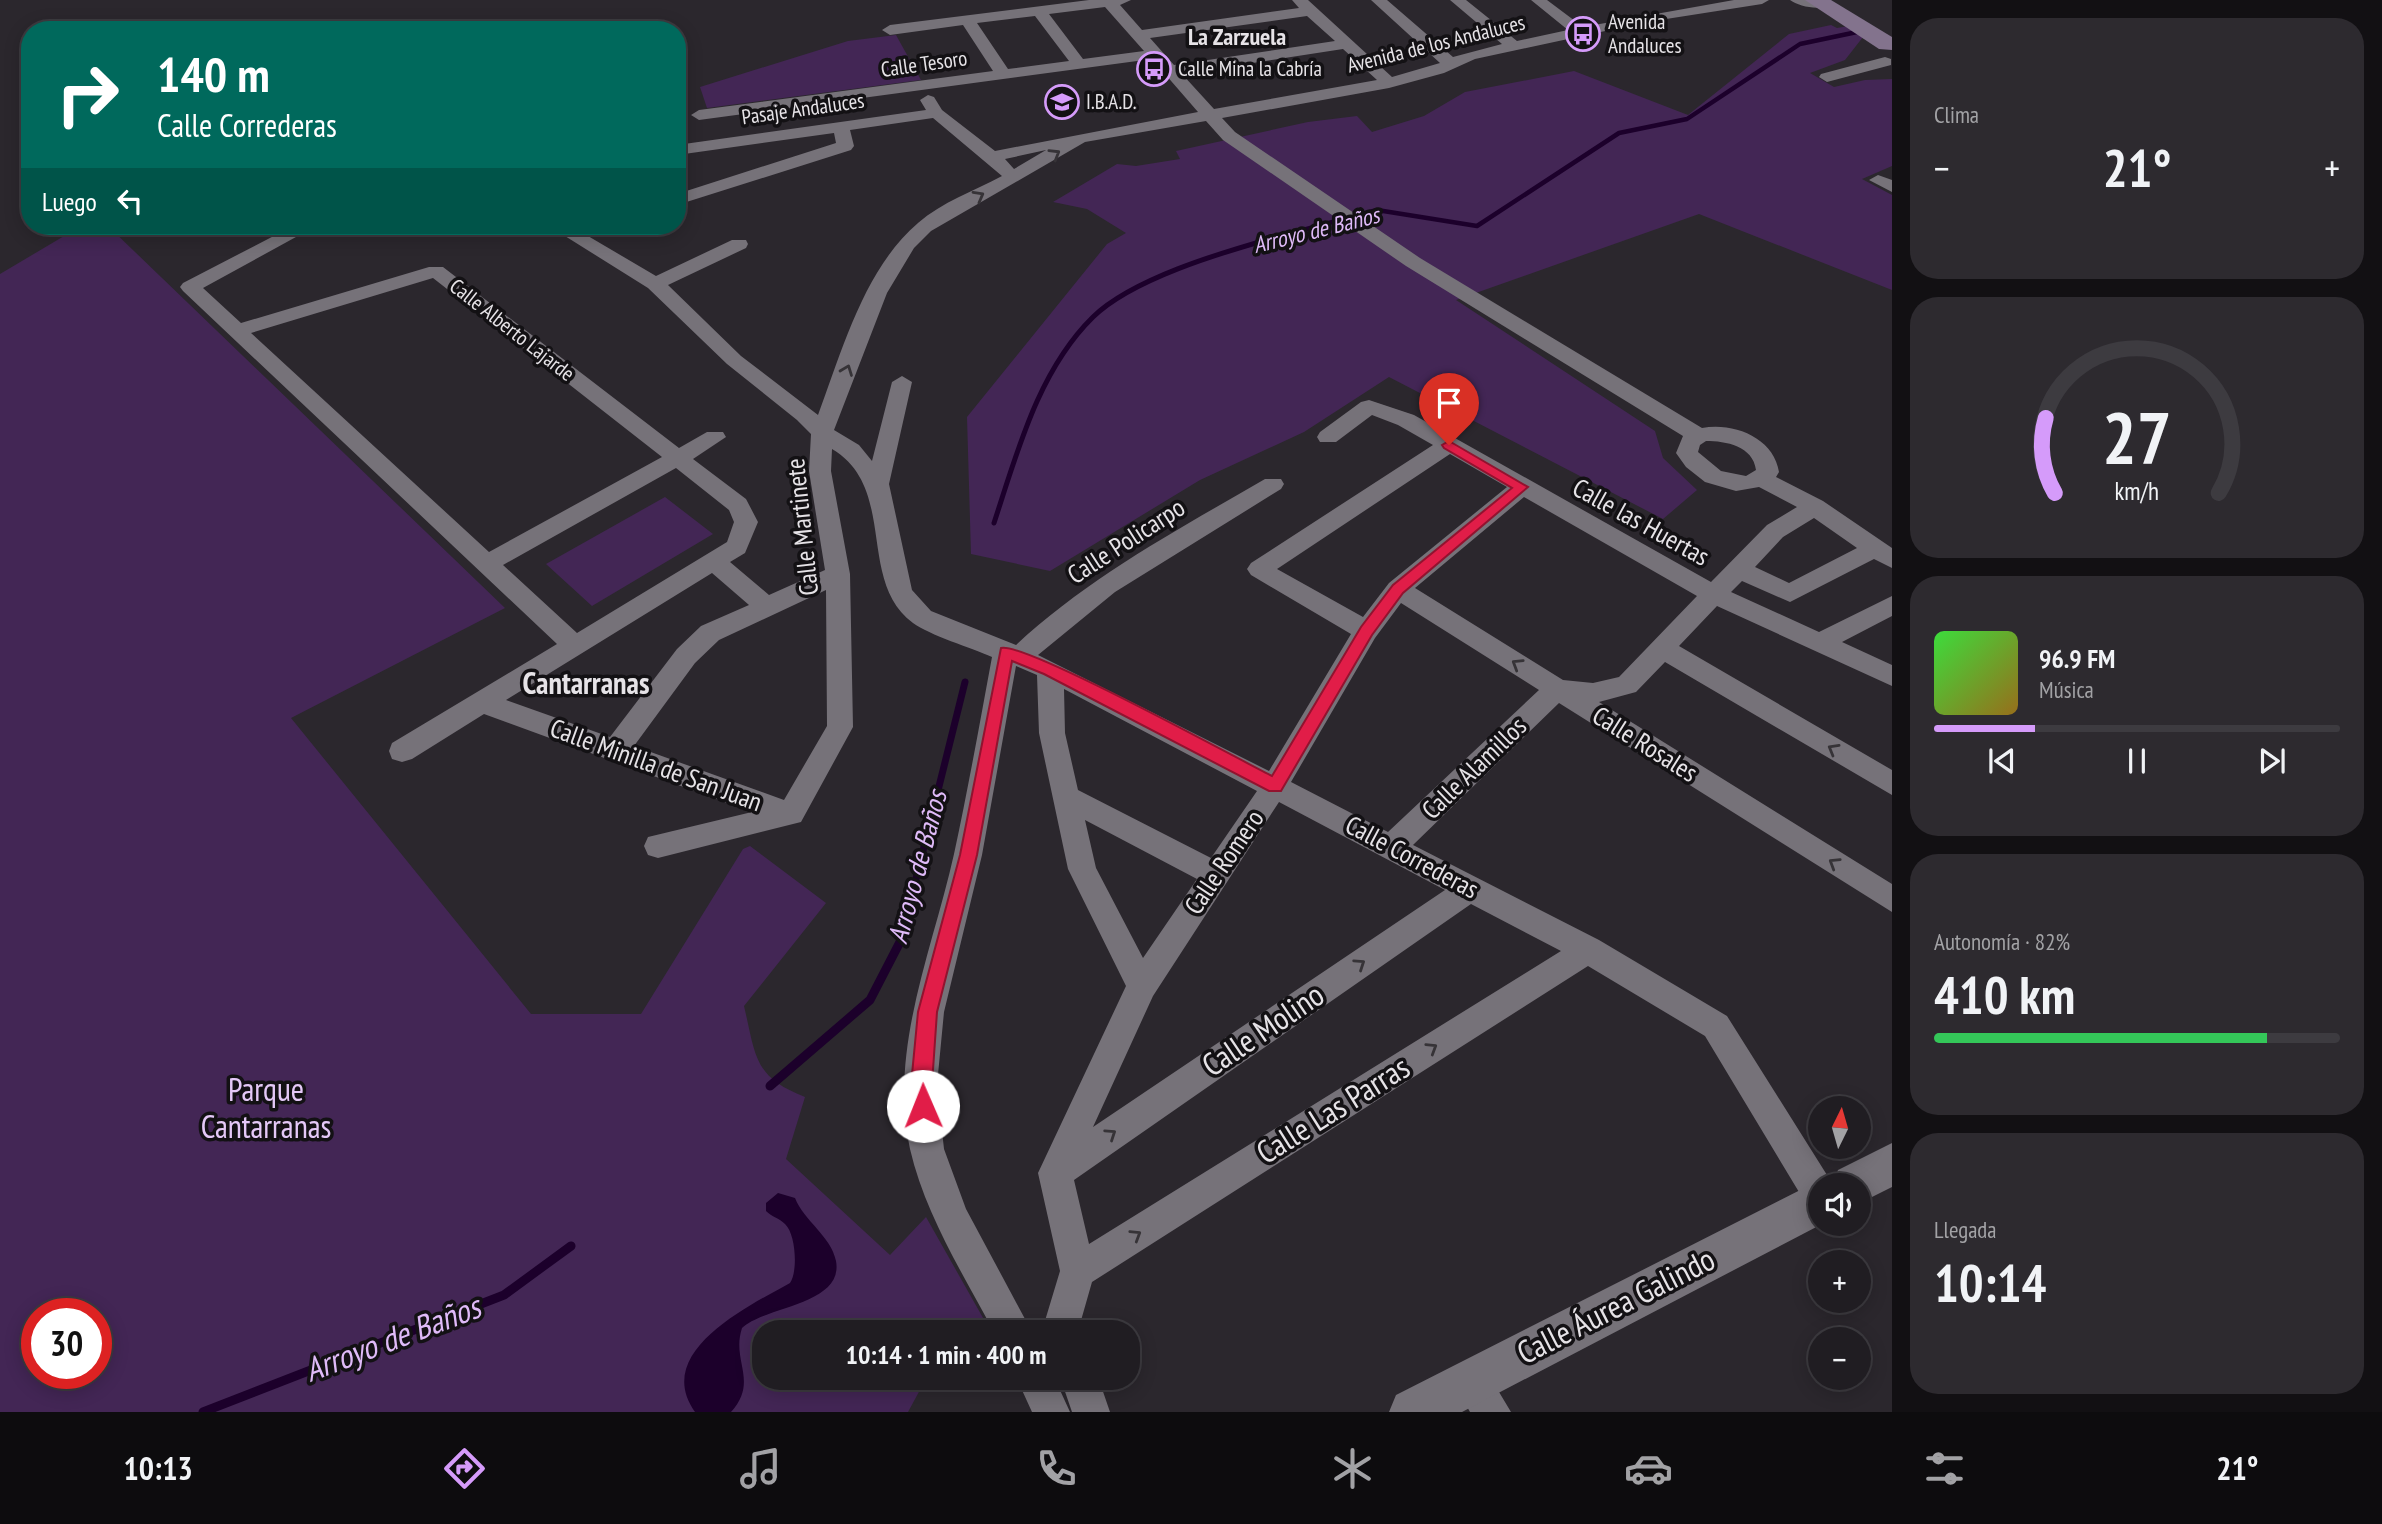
<!DOCTYPE html>
<html lang="es">
<head>
<meta charset="utf-8">
<style>
  body { margin:0; font-family:"PT Sans Narrow",sans-serif; background:#2d2a2f; color:#f1f3f6; height:100vh; display:flex; flex-direction:column; font-size:26px; white-space:nowrap }
  * { box-sizing:border-box; margin:0 }
  p { font-size:23px; color:#a2a2a5 }
  .icon { flex:none; width:38px; height:38px; fill:none; stroke:currentColor; stroke-width:2; stroke-linecap:round; stroke-linejoin:round }
  .map { position:relative; flex:1; overflow:hidden }
  .side { display:flex; flex-direction:column; gap:18px; padding:18px; background:#121013; width:490px }
  .side>* { flex:none }
  .hud { position:absolute; left:21px; top:21px; width:665px; height:214px; border-radius:28px; box-shadow:0 4px 18px #0003,0 0 0 2px #3d3b40; background:#00695c; color:#fff; overflow:hidden }
  .needle { width:46px; rotate:5deg }
  .fabs { position:absolute; left:1808px; top:1096px; display:grid; gap:14px }
  .fabs a { display:grid; place-items:center; width:63px; height:63px; border-radius:50%; background:#201d22; box-shadow:0 4px 18px #0003,0 0 0 2px #3d3b40; font-size:35px }
  .speed { position:absolute; left:21px; top:1298px; display:flex; gap:14px; font-size:35px; font-weight:700; text-align:center }
  .speed>* { display:grid; place-content:center; width:91px; height:91px; border-radius:50%; background:#201d22; box-shadow:0 4px 18px #0003,0 0 0 2px #3d3b40; line-height:1 }
  .speed .limit { border:10px solid #d22; background:#fff; color:#111 }
  .pin { position:absolute; display:grid; place-items:center; width:60px; height:60px; color:#fff; margin:-72px -30px; border-radius:50% 50% 50% 0; rotate:-45deg; box-shadow:0 0 7px #0007 }
  .pin .icon { rotate:45deg }
  .me { position:absolute; width:77px; margin:-38px; rotate:359deg; stroke-linejoin:round; filter:drop-shadow(0 0 5px #0008) }
  .turn { display:flex; align-items:center; gap:24px; height:147px; padding:0 21px; font-size:32px }
  .turn .icon { width:91px; height:91px; stroke-width:2.5 }
  .turn b { display:block; font-size:49px; line-height:60px }
  .then { display:flex; align-items:center; height:66px; padding:0 21px; background:#0003; gap:14px; font-size:26px }
  .big { font-size:52px; font-weight:700; line-height:1.1 }
  .side .widget { flex:1; display:flex; flex-direction:column; justify-content:center; gap:10px; min-width:0; padding:0 24px; border-radius:28px; background:#2d2a2f }
  .side .dial { align-items:center; gap:0 }
  .dial svg { height:182px; overflow:visible; fill:none; stroke:#3d3b40; stroke-width:7; stroke-linecap:round; text-anchor:middle }
  .dial text { fill:#f1f3f6; stroke:none }
  .song { display:flex; align-items:center; gap:21px }
  .cover { width:84px; height:84px; border-radius:10px; background:linear-gradient(135deg,hsl(120 70% 55%),hsl(40 70% 35%)) }
  .played { height:7px; border-radius:4px; background:linear-gradient(90deg,#d59bfa 25%,#3d3b40 25%) }
  .keys { display:flex; justify-content:space-around; direction:ltr }
  .heat { display:flex; justify-content:space-between; align-items:center; font-size:38px; direction:ltr }
  .charge { height:10px; border-radius:5px; background:linear-gradient(90deg,#34c759 82%,#3d3b40 0) }
  .trip { position:absolute; left:752px; top:1320px; width:388px; height:70px; border-radius:28px; background:#201d22; box-shadow:0 4px 18px #0003,0 0 0 2px #3d3b40; font-weight:700; line-height:70px; text-align:center }
  .menu { display:flex; height:112px; justify-content:space-around; align-items:center; background:#0d0c0e; color:#a2a2a5 }
  .menu .icon { width:49px; height:49px }
  .menu .active { color:#d59bfa }
  .menu b { font-size:32px; color:#f1f3f6 }
  main { display:flex; flex:1; min-height:0 }
  .map>svg:first-child { display:block }
  .green { fill:#432655; fill-rule:evenodd }
  .water { fill:#1c002b }
  .lines { fill:none; stroke-linecap:round; stroke-linejoin:round }
  .stream-far3 { stroke:#1c002b; stroke-width:4.5 }
  .stream-far2 { stroke:#1c002b; stroke-width:5 }
  .stream-far1 { stroke:#1c002b; stroke-width:7 }
  .stream { stroke:#1c002b; stroke-width:9 }
  .minor { fill:#767279; fill-rule:evenodd }
  .tertiary { fill:#767279; fill-rule:evenodd }
  .secondary { fill:#83738d; fill-rule:evenodd }
  .oneway { stroke:#363337 }
  .route { fill:#e11d48; stroke:#92132f; stroke-width:2 }
  .labels { text-anchor:middle; stroke-width:7; stroke-linejoin:round; paint-order:stroke }
  .far-poi-label { font-size:21px; fill:#e6e3e7; stroke:#131114; text-anchor:start }
  .far-street-label { font-size:21px; fill:#e6e3e7; stroke:#131114 }
  .far-water-label { font-size:23px; font-style:italic; fill:#dfbaf8; stroke:#131114 }
  .far-quarter-label { font-size:24px; font-weight:bold; fill:#e6e3e7; stroke:#131114 }
  .street-label { font-size:26px; fill:#e6e3e7; stroke:#131114 }
  .water-label { font-size:28px; font-style:italic; fill:#dfbaf8; stroke:#131114 }
  .quarter-label { font-size:30px; font-weight:bold; fill:#e6e3e7; stroke:#131114 }
  .near-street-label { font-size:32px; fill:#e6e3e7; stroke:#131114 }
  .near-park-label { font-size:32px; fill:#e4c8f7; stroke:#131114 }
  .near-water-label { font-size:33px; font-style:italic; fill:#dfbaf8; stroke:#131114 }
</style>
</head>
<body>
<main>
<div class="map">
<svg width="1892" height="1412" viewBox="0 0 1892 1412">
  <rect width="100%" height="100%" fill="#2b272d"/>
  <path class="green" d="M 1831,25 L 1837,28 L 1849,26 L 1863,37 L 1845,60 L 1810,73 L 1834,87 L 1865,80 L 1892,79 L 1892,166 L 1862,179 L 1892,195 L 1892,290 L 1699,214 L 1456,300 L 1655,431 L 1663,458 L 1697,490 L 1663,519 L 1389,377 L 1304,432 L 1200,480 L 1050,571 L 971,554 L 967,417 L 1107,244 L 1126,233 L 1087,209 L 1053,202 L 1117,164 L 1136,166 L 1180,159 L 1176,151 L 1308,122 L 1357,116 L 1372,132 L 1424,116 L 1465,92 L 1574,71 L 1688,115 L 1789,34 Z
    M 896,35 L 921,80 L 707,108 L 700,87 L 848,41 Z
    M 81,226 L 108,226 L 505,608 L 291,718 L 531,1014 L 641,1014 L 743,849 L 750,846 L 826,903 L 744,1006 C 756,1056 753,1077 805,1097 L 786,1159 L 890,1255 L 926,1217 L 991,1332 L 765,1332 L 765,1377 L 927,1377 L 908,1412 L 0,1412 L 0,274 ZM 37,1314 L 96,1314 L 96,1374 L 37,1374 Z
    M 665,497 L 713,534 L 592,606 L 546,564 Z"/>
  <path class="water" d="M 778,1193 L 795,1198 C 804,1221 831,1236 836,1261 C 844,1305 765,1306 742,1328 C 731,1361 759,1381 731,1412 L 695,1412 C 652,1352 749,1306 790,1283 C 798,1272 796,1234 785,1224 C 779,1218 772,1217 766,1211 L 766,1203 Z"/>
  <g class="lines">
    <path class="stream-far3" d="M 1266,240 L 1377,210 L 1477,226 L 1619,133 L 1687,119 L 1800,44 L 1857,32"/>
    <path class="stream-far2" d="M 994,523 C 1017,453 1038,371 1093,317 C 1132,279 1220,253 1273,238"/>
    <path class="stream-far1" d="M 904,927 L 965,682"/>
    <path class="stream" d="M 770,1086 L 870,1000 L 901,940 L 905,925
      M 203,1412 L 504,1295 L 571,1246"/>
    <path class="minor" d="M 1089,0 L 1131,0 L 1120,5 L 1142,30 L 1299,8 L 1292,0 L 1308,0 L 1392,77 L 1440,63 L 1371,0 L 1387,0 L 1453,57 L 1502,44 L 1450,0 L 1466,0 L 1517,41 L 1568,30 L 1531,0 L 1547,0 L 1583,27 L 1734,0 L 1769,0 L 1762,4 L 1647,22 L 1475,59 L 1444,73 L 1389,88 L 1222,118 L 1235,132 L 1420,258 L 1702,428 C 1734,422 1774,438 1779,472 L 1776,477 L 1823,501 L 1892,548 L 1892,568 L 1874,559 L 1790,602 L 1742,581 L 1731,592 L 1819,632 L 1892,596 L 1892,616 L 1842,642 L 1892,665 L 1892,686 L 1717,606 L 1679,646 L 1892,770 L 1892,795 L 1665,662 L 1636,692 L 1599,702 L 1892,884 L 1892,912 L 1559,703 L 1413,845 L 1599,940 L 1727,1016 L 1832,1183 L 1820,1185 L 1820,1212 L 1808,1207 L 1705,1036 L 1588,966 L 1092,1282 L 1080,1324 L 1082,1332 L 1046,1332 L 1044,1324 L 1060,1271 L 1038,1173 L 1126,986 L 1068,869 L 1039,733 L 1037,675 L 1016,666 L 982,855 L 944,1012 L 937,1085 L 944,1149 L 966,1209 L 1032,1332 L 994,1332 C 963,1274 925,1214 910,1149 C 888,1050 933,949 954,854 C 968,789 980,722 992,657 C 972,648 929,635 913,623 C 856,581 898,488 832,449 L 831,471 L 850,574 L 853,727 L 801,822 L 658,858 L 648,855 L 644,846 L 648,837 L 752,812 L 484,714 L 412,759 L 402,762 L 392,759 L 389,751 L 392,743 L 557,644 L 183,291 L 180,287 L 183,283 L 293,226 L 316,226 L 203,288 L 241,323 L 429,267 L 443,267 L 679,448 L 707,432 L 723,432 L 726,437 L 693,459 L 746,499 L 758,522 L 745,553 L 730,562 L 769,595 L 825,570 L 809,471 L 811,434 L 797,420 L 727,364 L 648,288 L 549,226 L 571,226 L 656,276 L 732,240 L 746,240 L 748,244 L 746,248 L 668,285 L 741,356 L 818,415 C 842,351 864,269 918,223 C 942,202 974,191 1002,176 L 933,118 L 850,130 L 854,146 L 851,150 L 677,205 L 677,194 L 836,143 L 834,133 L 677,155 L 677,145 L 926,110 L 920,100 L 928,95 L 934,97 L 942,110 L 995,151 L 1198,112 L 1152,59 L 699,120 L 691,115 L 699,110 L 993,71 L 963,25 L 890,35 L 882,30 L 890,25 ZM 1105,7 L 1144,51 L 1083,59 L 1049,14 ZM 1035,16 L 1069,61 L 1008,69 L 977,23 ZM 1307,16 L 1335,41 L 1174,65 L 1150,38 ZM 1343,49 L 1377,80 L 1214,109 L 1182,74 ZM 1206,121 L 1223,140 L 1406,266 L 1683,436 L 1676,453 L 1686,467 L 1705,482 L 1736,491 L 1759,487 L 1797,507 L 1767,525 L 1711,582 L 1414,415 L 1369,400 L 1361,402 L 1320,432 L 1317,437 L 1320,442 L 1336,442 L 1372,415 L 1398,425 L 1433,445 L 1251,563 L 1247,569 L 1251,575 L 1351,634 L 1269,771 L 1038,655 L 1115,592 L 1281,489 L 1284,484 L 1281,479 L 1265,479 C 1179,529 1089,577 1016,645 L 931,611 L 912,590 L 889,484 L 912,382 L 902,376 L 892,382 L 872,461 L 859,445 L 834,430 L 887,293 L 914,248 L 931,231 L 1085,142 ZM 1046,150 L 1014,169 L 1005,159 ZM 433,278 L 662,457 L 489,552 L 251,333 ZM 1706,441 C 1726,441 1753,446 1756,470 L 1746,476 L 1721,471 L 1698,452 L 1700,445 ZM 1450,454 L 1507,487 L 1389,583 L 1363,617 L 1277,569 ZM 676,468 L 729,510 L 734,522 L 727,542 L 577,633 L 503,565 ZM 1524,497 L 1697,596 L 1619,677 L 1593,683 L 1563,680 L 1415,588 ZM 1814,518 L 1857,548 L 1789,583 L 1755,567 L 1783,537 ZM 712,573 L 749,605 L 701,626 L 677,649 L 610,737 L 506,700 ZM 826,590 L 827,726 L 784,800 L 634,746 L 695,663 L 719,640 ZM 1401,603 L 1539,690 L 1388,832 L 1291,782 L 1375,638 ZM 1064,689 L 1257,791 L 1211,858 L 1078,790 L 1065,733 ZM 1279,802 L 1445,890 L 1093,1127 L 1153,996 ZM 1085,820 L 1197,879 L 1143,958 L 1096,868 ZM 1471,904 L 1561,951 L 1089,1244 L 1074,1180 Z
      M 1790,0 L 1826,0 L 1831,4 C 1822,11 1799,7 1790,0 Z
      M 1885,57 L 1891,59 L 1891,65 L 1827,82 L 1819,77 L 1821,74 Z
      M 1878,175 L 1892,180 L 1892,192 L 1869,180 Z
      M 1471,1361 L 1484,1367 L 1511,1412 L 1470,1412 L 1452,1380 L 1458,1367 Z
      M 1016,1377 L 1054,1377 L 1070,1412 L 1032,1412 Z
      M 1060,1377 L 1098,1377 L 1110,1412 L 1072,1412 Z"/>
    <path class="tertiary" d="M 1892,1143 L 1892,1187 L 1858,1204 L 1858,1185 L 1832,1185 L 1838,1170 Z
      M 1820,1180 L 1831,1185 L 1820,1185 L 1820,1223 L 1824,1223 L 1462,1412 L 1389,1412 L 1396,1395 Z"/>
    <path class="secondary" d="M 1805,0 L 1831,0 L 1892,37 L 1892,50 L 1879,49 Z"/>
  </g>
  <defs><path id="oneway-chevron" d="M-2-3.5L2.5 0L-2 3.5" fill="none" stroke-width="1.6" stroke-linecap="round" stroke-linejoin="round" transform="scale(1.75)"/></defs>
  <g class="oneway">
    <use href="#oneway-chevron" transform="translate(1055 154) rotate(-31)"/>
    <use href="#oneway-chevron" transform="translate(979 196) rotate(-29)"/>
    <use href="#oneway-chevron" transform="translate(847 370) rotate(-69)"/>
    <use href="#oneway-chevron" transform="translate(1517 664) rotate(-148)"/>
    <use href="#oneway-chevron" transform="translate(1833 749) rotate(-150)"/>
    <use href="#oneway-chevron" transform="translate(1834 863) rotate(-148)"/>
    <use href="#oneway-chevron" transform="translate(1360 964) rotate(-34)"/>
    <use href="#oneway-chevron" transform="translate(1432 1048) rotate(-32)"/>
    <use href="#oneway-chevron" transform="translate(1111 1134) rotate(-34)"/>
    <use href="#oneway-chevron" transform="translate(1136 1235) rotate(-32)"/>
  </g>
  <path class="route" d="M 1449,441 L 1528,487 L 1403,593 L 1372,635 L 1281,791 L 1269,791 L 1044,674 L 1012,661 L 977,855 L 937,1012 L 930,1113 L 923,1116 L 916,1113 L 911,1085 L 918,1012 L 960,855 L 1001,648 C 1023,641 1236,758 1272,776 L 1361,627 L 1393,585 L 1512,488 L 1444,448 L 1442,445 Z"/>
  <defs>
    <g id="bus-ring" transform="scale(1.75)"><circle r="9.5" fill="#131114" stroke="#d59bfa" stroke-width="1.5"/><path d="M-5-6H5V4H4V6H2V4H-2V6H-4V4H-5ZM-3.5-4V0h7V-4ZM-3.5 1.2v1.5H-2V1.2ZM2 1.2v1.5H3.5V1.2Z" fill="#d59bfa"/></g>
    <g id="school-ring" transform="scale(1.75)"><circle r="9.5" fill="#131114" stroke="#d59bfa" stroke-width="1.5"/><path d="M0-5L7-2L0 1L-7-2ZM-4 1L0 2.5L4 1V4Q0 6-4 4Z" fill="#d59bfa"/></g>
  </defs>
  <g fill-rule="evenodd">
    <use href="#bus-ring" x="1583" y="34"/>
    <use href="#bus-ring" x="1154" y="69"/>
    <use href="#school-ring" x="1062" y="102"/>
  </g>
  <g class="labels">
    <g class="far-poi-label">
      <text x="1608" y="29">Avenida<tspan x="1608" dy="24">Andaluces</tspan></text>
      <text x="1178" y="76">Calle Mina la Cabría</text>
      <text x="1086" y="109">I.B.A.D.</text>
    </g>
    <g class="far-street-label">
      <text transform="translate(1436 44) rotate(-14)" y="7">Avenida de los Andaluces</text>
      <text transform="translate(924 64) rotate(-8)" y="7">Calle Tesoro</text>
      <text transform="translate(803 109) rotate(-8)" y="7">Pasaje Andaluces</text>
      <text transform="translate(512 330) rotate(38)" y="7">Calle Alberto Lajarde</text>
    </g>
    <g class="far-water-label">
      <text transform="translate(1316 230) rotate(-14)" y="8">Arroyo de Baños</text>
    </g>
    <g class="far-quarter-label">
      <text x="1237" y="45">La Zarzuela</text>
    </g>
    <g class="street-label">
      <text transform="translate(1641 522) rotate(29)" y="9">Calle las Huertas</text>
      <text transform="translate(802 527) rotate(-96)" y="9">Calle Martinete</text>
      <text transform="translate(1126 541) rotate(-33)" y="9">Calle Policarpo</text>
      <text transform="translate(1645 744) rotate(32)" y="9">Calle Rosales</text>
      <text transform="translate(656 765) rotate(20)" y="9">Calle Minilla de San Juan</text>
      <text transform="translate(1474 768) rotate(-44)" y="9">Calle Alamillos</text>
      <text transform="translate(1412 857) rotate(28)" y="9">Calle Correderas</text>
      <text transform="translate(1224 862) rotate(-56)" y="9">Calle Romero</text>
    </g>
    <g class="water-label">
      <text transform="translate(917 867) rotate(-75)" y="10">Arroyo de Baños</text>
    </g>
    <g class="quarter-label">
      <text x="586" y="694">Cantarranas</text>
    </g>
    <g class="near-street-label">
      <text transform="translate(1263 1030) rotate(-34)" y="11">Calle Molino</text>
      <text transform="translate(1333 1110) rotate(-32)" y="11">Calle Las Parras</text>
      <text transform="translate(1616 1306) rotate(-27)" y="11">Calle Áurea Galindo</text>
    </g>
    <g class="near-park-label">
      <text x="266" y="1101">Parque<tspan x="266" dy="37">Cantarranas</tspan></text>
    </g>
    <g class="near-water-label">
      <text transform="translate(392 1338) rotate(-21)" y="12">Arroyo de Baños</text>
    </g>
  </g>
</svg>
<div class="fabs">
<a><svg class="needle" viewBox="-14 -14 28 28"><path d="M0-13l5 13h-10z" fill="#e53935"/><path d="M0 13l5-13h-10z" fill="#a2a2a5"/></svg></a>
<a><svg class="icon" aria-label="sound" viewBox="0 0 24 24"><path d="M4 9h4l5-4v14l-5-4H4zM17 9q2 3 0 6"/></svg></a>
<a>+</a>
<a>−</a>
</div>
<div class="speed"><div class="limit">30</div></div>
<div class="pin" style="left:1449px;top:445px;background:#d93025"><svg class="icon" aria-label="arrive" viewBox="0 0 24 24"><path d="M6 21V4h12l-3 4 3 4H6"/></svg></div>
<svg class="me" style="left:923px;top:1106px" viewBox="-20 -20 40 40"><circle r="19" fill="#fff"/><path d="M0-13L10 11 0 6-10 11z" fill="#e11d48"/></svg>
<div class="trip">10:14 · 1 min · 400 m</div>
<div class="hud">
<div class="turn"><svg class="icon" aria-label="right" viewBox="0 0 24 24"><path d="M7 20v-9h11M14 6l5 5-5 5"/></svg><div><b>140 m</b>Calle Correderas</div></div>
<div class="then">Luego<svg class="icon" aria-label="left" viewBox="0 0 24 24"><path d="M17 20v-9H6M10 6l-5 5 5 5"/></svg></div>
</div>
</div>
<section class="side">
<div class="widget"><p>Clima</p>
<div class="heat"><a>−</a><b class="big">21°</b><a>+</a></div>
</div>
<div class="widget dial"><svg viewBox="0 0 100 80">
<path d="M14 69A42 42 0 1 1 86 69"/>
<path d="M14 69A42 42 0 0 1 10 36" stroke="#d59bfa"/>
<text x="50" y="56" font-size="32" font-weight="700">27</text>
<text x="50" y="72" font-size="11">km/h</text>
</svg></div>
<div class="widget">
<div class="song"><i class="cover"></i><div><b>96.9 FM</b><p>Música</p></div></div>
<div class="played"></div>
<div class="keys"><svg class="icon" aria-label="previous" viewBox="0 0 24 24"><path d="M18 5L8 12l10 7zM5 5v14"/></svg><svg class="icon" aria-label="pause" viewBox="0 0 24 24"><path d="M8 5v14M16 5v14"/></svg><svg class="icon" aria-label="next" viewBox="0 0 24 24"><path d="M6 5l10 7-10 7zM19 5v14"/></svg></div>
</div>
<div class="widget"><p>Autonomía · 82%</p><b class="big">410 km</b><div class="charge"></div></div>
<div class="widget"><p>Llegada</p><b class="big">10:14</b></div>
</section>
</main>
<nav class="menu">
<b>10:13</b>
<svg class="icon active" aria-label="directions" viewBox="0 0 24 24"><path d="M12 3l9 9-9 9-9-9zM9 14v-3h6M13 9l2 2-2 2"/></svg>
<svg class="icon" aria-label="music" viewBox="0 0 24 24"><path d="M9 18V5l10-2v13"/><circle cx="6" cy="18" r="3"/><circle cx="16" cy="16" r="3"/></svg>
<svg class="icon" aria-label="phone" viewBox="0 0 24 24"><path d="M5 4h4l2 5-3 2q2 4 5 5l2-3 5 2v4C11 20 4 13 5 4z"/></svg>
<svg class="icon" aria-label="climate" viewBox="0 0 24 24"><path d="M12 3v18M4 7l16 10M4 17L20 7"/></svg>
<svg class="icon" aria-label="car" viewBox="0 0 24 24"><path d="M5 17H2v-5l4-1 3-4h7l3 4 3 1v5h-3M9 17h6M6 11h13"/><circle cx="7" cy="17" r="2"/><circle cx="17" cy="17" r="2"/></svg>
<svg class="icon" aria-label="filters" viewBox="0 0 24 24"><path d="M4 7h16M4 17h16"/><circle cx="9" cy="7" r="2"/><circle cx="15" cy="17" r="2"/></svg>
<b>21°</b>
</nav>
</body>
</html>
